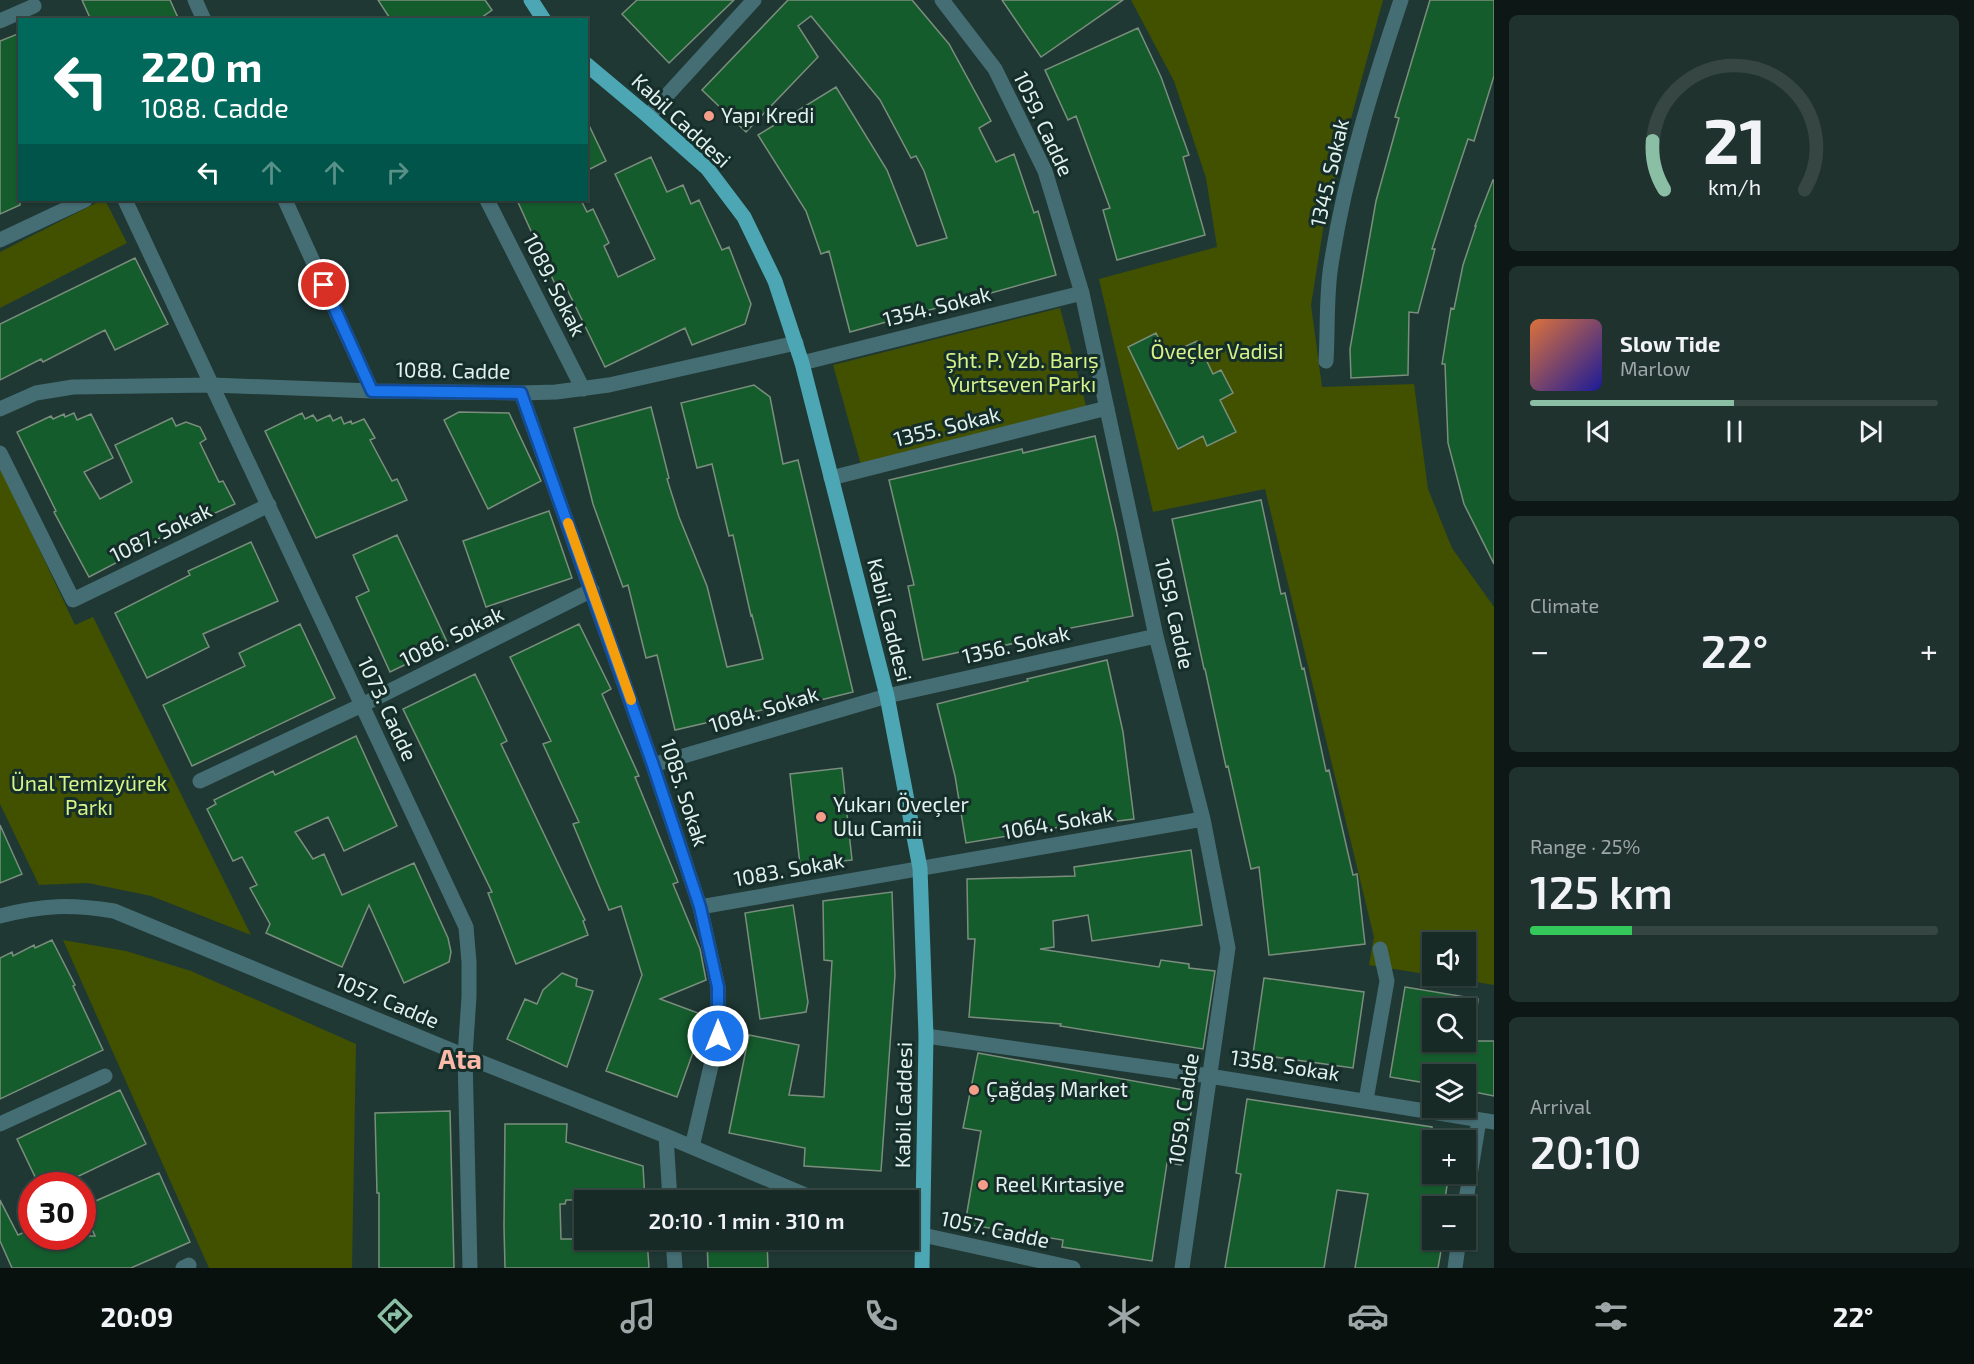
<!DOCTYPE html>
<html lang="en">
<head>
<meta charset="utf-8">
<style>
  body { margin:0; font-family:"Exo 2",sans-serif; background:#20322e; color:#f1f3f6; height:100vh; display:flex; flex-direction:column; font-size:22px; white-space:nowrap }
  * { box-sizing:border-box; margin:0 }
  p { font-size:20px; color:#9ea7a7 }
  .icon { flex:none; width:33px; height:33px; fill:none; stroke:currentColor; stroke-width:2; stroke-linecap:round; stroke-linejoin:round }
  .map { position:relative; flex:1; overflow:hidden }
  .panel { display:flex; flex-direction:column; gap:15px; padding:15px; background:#0d1715; width:480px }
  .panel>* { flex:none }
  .top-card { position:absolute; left:18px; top:18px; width:570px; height:183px; border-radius:0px; box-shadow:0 2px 4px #0004,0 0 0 2px #364643; background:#00695c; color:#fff; overflow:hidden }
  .controls { position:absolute; left:1422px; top:932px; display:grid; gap:12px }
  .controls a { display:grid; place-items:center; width:54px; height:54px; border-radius:0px; background:#172a26; box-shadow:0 2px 4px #0004,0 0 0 2px #364643; font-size:30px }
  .speed { position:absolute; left:18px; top:1172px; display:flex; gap:12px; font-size:30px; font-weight:700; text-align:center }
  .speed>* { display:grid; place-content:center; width:78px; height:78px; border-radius:50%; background:#172a26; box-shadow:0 2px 4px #0004,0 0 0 2px #364643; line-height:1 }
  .speed .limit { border:9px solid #d22; background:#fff; color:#111 }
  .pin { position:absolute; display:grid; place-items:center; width:51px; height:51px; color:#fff; margin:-26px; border:3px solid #fff; border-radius:50%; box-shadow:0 2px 6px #0007 }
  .me { position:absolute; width:66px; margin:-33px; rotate:0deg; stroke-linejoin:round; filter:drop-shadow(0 0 4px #0008) }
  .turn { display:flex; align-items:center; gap:21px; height:126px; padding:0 24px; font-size:27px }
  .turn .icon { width:78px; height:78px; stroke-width:2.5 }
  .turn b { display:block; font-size:42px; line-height:51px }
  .lanes { display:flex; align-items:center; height:57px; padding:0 24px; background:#0003; justify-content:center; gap:30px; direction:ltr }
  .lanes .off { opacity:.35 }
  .big { font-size:45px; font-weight:600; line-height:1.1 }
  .panel .tile { flex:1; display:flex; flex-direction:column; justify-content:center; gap:9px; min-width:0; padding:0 21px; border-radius:9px; background:#20322e }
  .panel .dial { align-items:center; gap:0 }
  .dial svg { height:156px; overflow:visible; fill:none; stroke:#364643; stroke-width:7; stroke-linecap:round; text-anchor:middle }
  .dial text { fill:#f1f3f6; stroke:none }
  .song { display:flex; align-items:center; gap:18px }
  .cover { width:72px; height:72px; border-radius:9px; background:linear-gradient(135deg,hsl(20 70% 55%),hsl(240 70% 35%)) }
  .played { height:6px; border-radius:3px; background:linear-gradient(90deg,#8abfa5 50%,#364643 50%) }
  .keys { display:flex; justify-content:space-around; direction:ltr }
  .heat { display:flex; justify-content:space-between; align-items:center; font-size:33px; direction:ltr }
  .charge { height:9px; border-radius:4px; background:linear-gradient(90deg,#34c759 25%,#364643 0) }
  .trip { position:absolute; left:574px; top:1190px; width:345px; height:60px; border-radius:0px; background:#172a26; box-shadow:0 2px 4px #0004,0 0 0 2px #364643; font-weight:600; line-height:60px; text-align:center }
  .menu { display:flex; height:96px; justify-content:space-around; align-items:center; background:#09110f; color:#9ea7a7 }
  .menu .icon { width:42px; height:42px }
  .menu .active { color:#8abfa5 }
  .menu b { font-size:27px; color:#f1f3f6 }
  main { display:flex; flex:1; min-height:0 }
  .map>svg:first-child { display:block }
  .green { fill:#425100 }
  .building { fill:#155c2d; stroke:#7b8e7e; stroke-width:1.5 }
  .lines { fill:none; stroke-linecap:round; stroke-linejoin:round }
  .minor { stroke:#456d74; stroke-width:15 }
  .major { stroke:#4ca6b3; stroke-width:15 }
  .route-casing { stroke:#114b97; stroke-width:15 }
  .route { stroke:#1a73e8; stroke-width:10 }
  .slow { stroke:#f59e0b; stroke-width:10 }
  .poi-dot { fill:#f49e89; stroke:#152e29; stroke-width:2 }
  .labels { text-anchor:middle; stroke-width:6; stroke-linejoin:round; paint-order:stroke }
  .poi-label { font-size:21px; fill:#e3f2ee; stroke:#152e29; text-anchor:start }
  .street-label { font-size:21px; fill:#e3f2ee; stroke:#152e29 }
  .park-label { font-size:21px; fill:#d7f28a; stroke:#152e29 }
  .district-label { font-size:27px; font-weight:bold; fill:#fbb9a9; stroke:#152e29 }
</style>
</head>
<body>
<main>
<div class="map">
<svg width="1494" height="1268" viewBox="0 0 1494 1268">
  <rect width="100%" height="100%" fill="#1f3833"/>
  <path class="green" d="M 1131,0 L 1383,0 L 1326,211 L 1311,305 L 1322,387 L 1414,384 L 1428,489 L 1452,548 L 1494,607 L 1494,985 L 1434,975 L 1466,975 L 1466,942 L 1432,942 L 1432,975 L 1369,965 L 1374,937 L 1265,489 L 1153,512 L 1099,279 L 1217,247 L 1206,178 L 1174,81 Z
    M 102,200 L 105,200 L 127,243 L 0,308 L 0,252 Z
    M 1060,308 L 1088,413 L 861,465 L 833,365 Z
    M 0,466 L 75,625 L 93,617 L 251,935 L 151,896 L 88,883 L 39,885 L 0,804 Z
    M 63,940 L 126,951 L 191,971 L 356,1044 L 352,1268 L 209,1268 Z"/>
  <path class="building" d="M 82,0 L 170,0 L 179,20 L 91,20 Z
    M 378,0 L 485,0 L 492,10 L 478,20 L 391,20 Z
    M 637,0 L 734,0 L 669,63 L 622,14 Z
    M 788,0 L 912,0 L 949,44 L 991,121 L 979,128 L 996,162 L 1014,154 L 1034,213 L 1038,211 L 1056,275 L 850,332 L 829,251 L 821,254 L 806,211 L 758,135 L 836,87 L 887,170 L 917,246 L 947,238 L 924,171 L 916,156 L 911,158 L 880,100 L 811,16 L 798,26 L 818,57 L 746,132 L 702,90 Z
    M 1002,0 L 1123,0 L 1041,57 Z
    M 1430,0 L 1494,0 L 1494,76 L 1474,141 L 1468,139 L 1451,190 L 1432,249 L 1435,249 L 1418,313 L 1409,312 L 1408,375 L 1351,378 L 1350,349 L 1376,201 L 1399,118 L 1395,117 Z
    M 1138,28 L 1161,77 L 1189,155 L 1183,157 L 1205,235 L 1117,260 L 1103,210 L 1110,208 L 1076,116 L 1068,120 L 1045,70 Z
    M 20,33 L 20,205 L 0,214 L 0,41 Z
    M 586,119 L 606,161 L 586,171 Z
    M 651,157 L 667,192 L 683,185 L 691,204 L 699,200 L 722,250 L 729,247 L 751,304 L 745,324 L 692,345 L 685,328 L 605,367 L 563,281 L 555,284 L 517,200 L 581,200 L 587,212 L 593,209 L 609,243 L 604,246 L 618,277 L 655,259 L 615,174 Z
    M 1493,180 L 1494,180 L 1494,564 L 1464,504 L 1448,443 L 1445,364 L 1442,364 L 1451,308 L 1454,309 L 1463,265 L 1476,226 L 1475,226 Z
    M 135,258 L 168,324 L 115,350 L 105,330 L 43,362 L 41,359 L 0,380 L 0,324 Z
    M 1156,333 L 1167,355 L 1197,341 L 1213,374 L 1221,370 L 1233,393 L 1220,400 L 1236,432 L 1207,446 L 1203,436 L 1178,449 L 1128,347 Z
    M 754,385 L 770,397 L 783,464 L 798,460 L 853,692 L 776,711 L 775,707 L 675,730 L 657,655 L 646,658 L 628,585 L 623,587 L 593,504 L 574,428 L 651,407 L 669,478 L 667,479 L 679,517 L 707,586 L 727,667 L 763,659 L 752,615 L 751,616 L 733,535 L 729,536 L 712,464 L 697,468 L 681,403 Z
    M 459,412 L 509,413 L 541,481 L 488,509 L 444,420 Z
    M 74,413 L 77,420 L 91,414 L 113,458 L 84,472 L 100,499 L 132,482 L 115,445 L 172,418 L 176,426 L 186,422 L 200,427 L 206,439 L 200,443 L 219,482 L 223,481 L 235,504 L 153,541 L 154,543 L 89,577 L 54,512 L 56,511 L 17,432 L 51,416 L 53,419 L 64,414 L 65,417 Z
    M 302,413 L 305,419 L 313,415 L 317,421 L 330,415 L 333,421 L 341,417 L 344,424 L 351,421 L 352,424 L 364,419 L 375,438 L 370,440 L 392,481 L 397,479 L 407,500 L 316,538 L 265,431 Z
    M 1095,436 L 1117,533 L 1133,616 L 1055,631 L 1056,634 L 997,647 L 997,644 L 923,660 L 908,586 L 914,585 L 889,480 L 1022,449 L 1023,453 Z
    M 1261,500 L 1281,594 L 1285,593 L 1302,669 L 1304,668 L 1326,771 L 1329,770 L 1353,875 L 1357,874 L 1365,944 L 1269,955 L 1259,867 L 1251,869 L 1228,766 L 1226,767 L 1205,669 L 1204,669 L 1172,519 Z
    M 549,511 L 572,578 L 486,607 L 463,541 Z
    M 397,535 L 448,644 L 390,672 L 356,597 L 369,591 L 353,555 Z
    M 251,542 L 278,601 L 203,634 L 209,647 L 147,678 L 115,613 L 190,575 L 188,571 Z
    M 300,624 L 335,698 L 192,766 L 163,705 L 245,666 L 239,653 Z
    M 579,624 L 611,689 L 602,694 L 639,776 L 635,777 L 678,882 L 673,884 L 700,949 L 706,980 L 660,999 L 706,1016 L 677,1097 L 606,1071 L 642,975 L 621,906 L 609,910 L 573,824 L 579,822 L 543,744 L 551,741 L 510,657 Z
    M 1107,660 L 1123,732 L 1134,819 L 1067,827 L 1066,826 L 966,843 L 955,776 L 937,704 L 1028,681 L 1027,679 Z
    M 475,674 L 507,741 L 501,744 L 585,920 L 583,921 L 588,935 L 516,964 L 488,893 L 492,892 L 403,709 Z
    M 356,736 L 397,826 L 344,851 L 328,817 L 295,832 L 313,859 L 324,854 L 342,895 L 414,863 L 448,938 L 451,952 L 449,962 L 404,983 L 369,905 L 342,967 L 266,933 L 270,924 L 250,888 L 257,885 L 242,857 L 233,861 L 207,809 L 216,804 L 214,800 L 273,771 L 275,775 Z
    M 842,768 L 852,860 L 800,865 L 790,774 Z
    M 0,825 L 22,874 L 0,883 Z
    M 1191,850 L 1202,925 L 1092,941 L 1088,915 L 1053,921 L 1054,947 L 1040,949 L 1159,967 L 1161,960 L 1189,964 L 1189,968 L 1215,971 L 1203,1049 L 1060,1026 L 1061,1024 L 969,1017 L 975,939 L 968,939 L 967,879 L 1075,876 L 1074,867 Z
    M 892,892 L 895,975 L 881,1171 L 804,1166 L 805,1148 L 729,1133 L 749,1035 L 799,1045 L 789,1095 L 824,1097 L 832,961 L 824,960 L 823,901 Z
    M 793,905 L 808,1002 L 806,1012 L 760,1019 L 745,913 Z
    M 52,940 L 75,985 L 73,986 L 103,1050 L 0,1099 L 0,958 L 12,952 L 13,956 L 34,945 L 35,948 Z
    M 562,973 L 577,979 L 576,986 L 593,991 L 567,1067 L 507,1039 L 525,999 L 537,1004 L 543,990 Z
    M 1264,978 L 1364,992 L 1353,1068 L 1253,1054 Z
    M 1405,987 L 1478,999 L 1477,1008 L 1432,1008 L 1432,1041 L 1494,1041 L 1494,1096 L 1474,1092 L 1477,1074 L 1432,1074 L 1432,1084 L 1390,1077 Z
    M 978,1053 L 1195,1092 L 1181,1165 L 1167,1163 L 1152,1261 L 1062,1247 L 1063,1240 L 965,1224 L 981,1131 L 963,1128 Z
    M 120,1090 L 146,1144 L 60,1185 L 39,1185 L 17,1139 Z
    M 1247,1099 L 1432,1127 L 1432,1173 L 1449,1173 L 1444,1205 L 1432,1203 L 1432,1239 L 1443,1239 L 1438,1268 L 1355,1268 L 1368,1194 L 1337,1190 L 1324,1268 L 1225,1268 L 1241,1174 L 1236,1173 Z
    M 450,1111 L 454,1268 L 379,1268 L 379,1193 L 377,1193 L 375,1113 Z
    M 505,1124 L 567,1124 L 566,1142 L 643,1166 L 645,1200 L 566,1200 L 565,1204 L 560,1204 L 561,1239 L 647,1239 L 649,1268 L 505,1268 L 504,1227 Z
    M 159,1173 L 190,1242 L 131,1268 L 12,1268 L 0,1241 L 0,1200 L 18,1235 L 32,1229 L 32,1236 L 95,1236 L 82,1207 Z
    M 707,1239 L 767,1239 L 768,1268 L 708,1268 Z"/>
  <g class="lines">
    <path class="minor" d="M 195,0 L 204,20
      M 942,0 L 995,69 L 1045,171 L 1082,293 L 1156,636 L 1203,819 L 1228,948 L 1182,1268
      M 0,21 L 34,6
      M 648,116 L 754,0
      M 125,200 L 466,927 L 469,962 L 469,997 L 465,1056 L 470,1268
      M 285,200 L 372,391
      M 487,200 L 583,389
      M 0,240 L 85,200
      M 1326,361 C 1328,330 1326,295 1331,265 C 1345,174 1372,87 1401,0
      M 802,363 L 1082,293
      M 521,393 L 653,765 L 700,907 L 718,987 L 718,1036 L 692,1147
      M 0,409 L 36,393 L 73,387 L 212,385 L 372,391 L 521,393 L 556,392 L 609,385 L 796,343
      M 0,453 L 73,600 L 269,505
      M 831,478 L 1107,408
      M 653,765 L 887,696 L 1156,636
      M 200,781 L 362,705 L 592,590
      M 700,907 L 1203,819
      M 0,916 C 43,905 70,904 114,911 L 465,1056 L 666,1136 L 817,1200
      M 926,1036 L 1209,1076 L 1494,1122
      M 1366,1100 L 1387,981 L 1380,949
      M 0,1124 L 105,1076
      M 666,1136 L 670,1200
      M 1465,1206 L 1479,1120
      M 909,1232 L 1073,1268
      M 673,1239 L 675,1268
      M 183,1268 L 189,1265
      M 1455,1268 L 1459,1239"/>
    <path class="major" d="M 531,0 L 544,20
      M 586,64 L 648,116 L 707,168 L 744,217 L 775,281 L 802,363 L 887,696 L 920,868 L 926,1036 L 922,1268"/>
  </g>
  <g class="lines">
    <g class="route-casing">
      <path id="route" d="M 324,285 L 372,391 L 521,393 L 653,765 L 700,907 L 718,987 L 718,1036"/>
    </g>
    <use href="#route" class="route"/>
    <path class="slow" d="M 568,523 L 631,700"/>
  </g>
  <g class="poi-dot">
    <circle cx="709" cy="116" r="6"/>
    <circle cx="821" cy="817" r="6"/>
    <circle cx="974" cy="1090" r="6"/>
    <circle cx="983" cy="1185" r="6"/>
  </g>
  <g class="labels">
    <g class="poi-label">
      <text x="721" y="123">Yapı Kredi</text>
      <text x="833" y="812">Yukarı Öveçler<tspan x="833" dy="24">Ulu Camii</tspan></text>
      <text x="986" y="1097">Çağdaş Market</text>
      <text x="995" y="1192">Reel Kırtasiye</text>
    </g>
    <g class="street-label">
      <text transform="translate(681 121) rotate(43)" y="7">Kabil Caddesi</text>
      <text transform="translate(1043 124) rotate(65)" y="7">1059. Cadde</text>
      <text transform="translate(1330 173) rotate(-77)" y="7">1345. Sokak</text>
      <text transform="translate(554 285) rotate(63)" y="7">1089. Sokak</text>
      <text transform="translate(937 307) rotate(-14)" y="7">1354. Sokak</text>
      <text transform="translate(453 371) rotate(1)" y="7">1088. Cadde</text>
      <text transform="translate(947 427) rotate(-14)" y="7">1355. Sokak</text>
      <text transform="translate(161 533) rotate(-26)" y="7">1087. Sokak</text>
      <text transform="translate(1174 614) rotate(77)" y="7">1059. Cadde</text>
      <text transform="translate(889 620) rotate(76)" y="7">Kabil Caddesi</text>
      <text transform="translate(452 637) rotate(-26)" y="7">1086. Sokak</text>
      <text transform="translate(1016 645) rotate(-13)" y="7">1356. Sokak</text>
      <text transform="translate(387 709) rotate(65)" y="7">1073. Cadde</text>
      <text transform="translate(764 710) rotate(-17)" y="7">1084. Sokak</text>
      <text transform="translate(684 793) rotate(72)" y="7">1085. Sokak</text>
      <text transform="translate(1058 823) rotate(-10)" y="7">1064. Sokak</text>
      <text transform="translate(789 870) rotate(-10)" y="7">1083. Sokak</text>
      <text transform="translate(387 1001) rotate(23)" y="7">1057. Cadde</text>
      <text transform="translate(1285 1066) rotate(9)" y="7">1358. Sokak</text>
      <text transform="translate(904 1105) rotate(-89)" y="7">Kabil Caddesi</text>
      <text transform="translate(1184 1109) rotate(-82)" y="7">1059. Cadde</text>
      <text transform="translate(995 1230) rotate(12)" y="7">1057. Cadde</text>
    </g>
    <g class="park-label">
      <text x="1217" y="359">Öveçler Vadisi</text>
      <text x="1022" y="368">Şht. P. Yzb. Barış<tspan x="1022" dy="24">Yurtseven Parkı</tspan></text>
      <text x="89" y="791">Ünal Temizyürek<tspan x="89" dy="24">Parkı</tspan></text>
    </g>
    <g class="district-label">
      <text x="460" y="1069">Ata</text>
    </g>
  </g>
</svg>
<div class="controls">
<a><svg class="icon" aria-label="sound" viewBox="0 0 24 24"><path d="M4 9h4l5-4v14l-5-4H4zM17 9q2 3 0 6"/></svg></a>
<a><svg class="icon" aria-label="search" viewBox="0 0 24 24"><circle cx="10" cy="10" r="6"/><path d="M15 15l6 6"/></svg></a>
<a><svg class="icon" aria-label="layers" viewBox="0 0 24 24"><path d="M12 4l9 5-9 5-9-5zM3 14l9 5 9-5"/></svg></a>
<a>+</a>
<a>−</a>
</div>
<div class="speed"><div class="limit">30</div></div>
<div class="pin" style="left:324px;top:285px;background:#d93025"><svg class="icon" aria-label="arrive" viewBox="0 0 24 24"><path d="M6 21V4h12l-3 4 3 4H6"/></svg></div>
<svg class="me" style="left:718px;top:1036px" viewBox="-20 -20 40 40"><circle r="17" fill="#1a73e8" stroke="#fff" stroke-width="3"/><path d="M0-11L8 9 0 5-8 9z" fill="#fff"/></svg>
<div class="trip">20:10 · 1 min · 310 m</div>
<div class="top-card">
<div class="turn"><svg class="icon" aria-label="left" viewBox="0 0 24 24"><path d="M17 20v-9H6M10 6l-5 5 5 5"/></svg><div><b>220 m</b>1088. Cadde</div></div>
<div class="lanes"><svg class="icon" aria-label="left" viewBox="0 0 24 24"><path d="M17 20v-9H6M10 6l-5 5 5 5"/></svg><svg class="icon off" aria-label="ahead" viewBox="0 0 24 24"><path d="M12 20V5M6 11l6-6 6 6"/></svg><svg class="icon off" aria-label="ahead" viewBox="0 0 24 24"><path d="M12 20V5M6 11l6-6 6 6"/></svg><svg class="icon off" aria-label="right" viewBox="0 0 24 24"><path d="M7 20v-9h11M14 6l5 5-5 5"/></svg></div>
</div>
</div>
<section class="panel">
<div class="tile dial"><svg viewBox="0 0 100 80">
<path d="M14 69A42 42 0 1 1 86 69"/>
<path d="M14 69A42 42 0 0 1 8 44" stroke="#8abfa5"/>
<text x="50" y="56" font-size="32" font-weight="700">21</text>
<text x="50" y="72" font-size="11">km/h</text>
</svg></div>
<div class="tile">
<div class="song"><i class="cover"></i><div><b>Slow Tide</b><p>Marlow</p></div></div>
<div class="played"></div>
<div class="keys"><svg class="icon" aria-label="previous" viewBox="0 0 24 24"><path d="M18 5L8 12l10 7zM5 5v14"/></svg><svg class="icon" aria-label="pause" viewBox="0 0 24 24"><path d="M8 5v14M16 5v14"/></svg><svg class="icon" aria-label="next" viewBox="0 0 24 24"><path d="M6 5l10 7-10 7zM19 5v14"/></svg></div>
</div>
<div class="tile"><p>Climate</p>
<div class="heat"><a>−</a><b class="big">22°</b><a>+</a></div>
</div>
<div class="tile"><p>Range · 25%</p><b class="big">125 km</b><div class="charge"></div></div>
<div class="tile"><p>Arrival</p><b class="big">20:10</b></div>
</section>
</main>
<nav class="menu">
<b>20:09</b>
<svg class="icon active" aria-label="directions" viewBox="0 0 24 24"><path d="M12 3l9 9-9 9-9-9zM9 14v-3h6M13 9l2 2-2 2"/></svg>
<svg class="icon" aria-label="music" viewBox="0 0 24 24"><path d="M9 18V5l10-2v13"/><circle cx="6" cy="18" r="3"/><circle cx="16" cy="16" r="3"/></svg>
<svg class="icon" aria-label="phone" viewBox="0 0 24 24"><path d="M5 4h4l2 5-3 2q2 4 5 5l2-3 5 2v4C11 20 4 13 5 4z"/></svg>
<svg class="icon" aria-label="climate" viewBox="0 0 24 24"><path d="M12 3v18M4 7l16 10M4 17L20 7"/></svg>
<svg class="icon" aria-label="car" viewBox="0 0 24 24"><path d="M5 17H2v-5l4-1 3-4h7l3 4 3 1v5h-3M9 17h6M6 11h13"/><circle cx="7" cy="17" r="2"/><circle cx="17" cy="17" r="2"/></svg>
<svg class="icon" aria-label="filters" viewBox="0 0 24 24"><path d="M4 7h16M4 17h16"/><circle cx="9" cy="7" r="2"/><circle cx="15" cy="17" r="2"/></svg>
<b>22°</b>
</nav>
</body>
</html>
